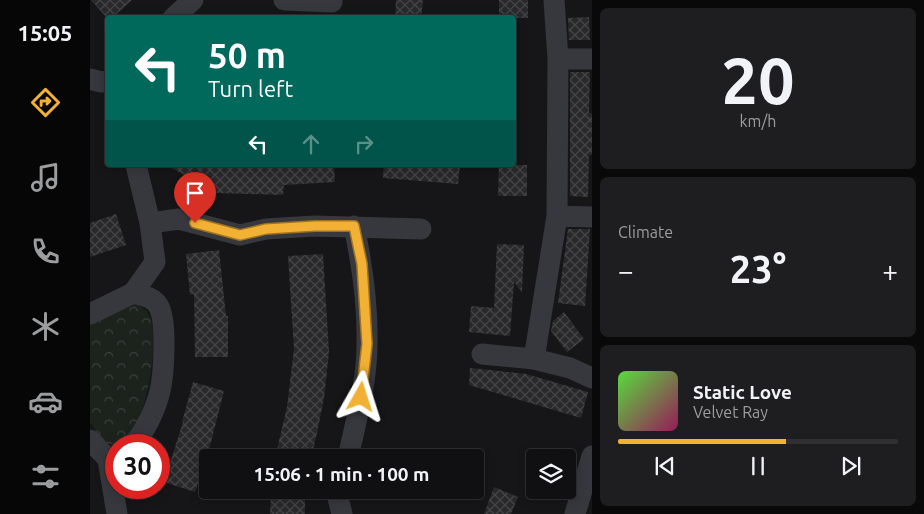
<!DOCTYPE html>
<html lang="en">
<head>
<meta charset="utf-8">
<style>
  body { margin:0; font-family:Ubuntu,sans-serif; background:#1e1e20; color:#f1f3f6; height:100vh; display:flex; flex-direction:column; font-size:19px; white-space:nowrap }
  * { box-sizing:border-box; margin:0 }
  p { font-size:16px; color:#9c9d9f }
  .icon { flex:none; width:28px; height:28px; fill:none; stroke:currentColor; stroke-width:2; stroke-linecap:round; stroke-linejoin:round }
  .map { position:relative; flex:1; overflow:hidden }
  .panel { display:flex; flex-direction:column; gap:8px; padding:8px; background:#09090a; width:332px }
  .panel>* { flex:none }
  .guide { position:absolute; left:15px; top:15px; width:411px; height:152px; border-radius:5px; box-shadow:0 2px 12px #0003,0 0 0 1px #303032; background:#00695c; color:#fff; overflow:hidden }
  .buttons { position:absolute; left:436px; top:449px; display:grid; gap:10px }
  .buttons a { display:grid; place-items:center; width:50px; height:50px; border-radius:5px; background:#101012; box-shadow:0 2px 12px #0003,0 0 0 1px #303032; font-size:25px }
  .speed { position:absolute; left:15px; top:434px; display:flex; gap:10px; font-size:25px; font-weight:700; text-align:center }
  .speed>* { display:grid; place-content:center; width:65px; height:65px; border-radius:50%; background:#101012; box-shadow:0 2px 12px #0003,0 0 0 1px #303032; line-height:1 }
  .speed .limit { border:8px solid #d22; background:#fff; color:#111 }
  .pin { position:absolute; display:grid; place-items:center; width:42px; height:42px; color:#fff; margin:-51px -21px; border-radius:50% 50% 50% 0; rotate:-45deg; box-shadow:0 0 5px #0007 }
  .pin .icon { rotate:45deg }
  .me { position:absolute; width:55px; margin:-28px; rotate:6deg; stroke-linejoin:round; filter:drop-shadow(0 0 4px #0008) }
  .turn { display:flex; align-items:center; gap:18px; height:105px; padding:0 20px; font-size:22px }
  .turn .icon { width:65px; height:65px; stroke-width:2.5 }
  .turn b { display:block; font-size:35px; line-height:42px }
  .lanes { display:flex; align-items:center; height:48px; padding:0 20px; background:#0003; justify-content:center; gap:25px; direction:ltr }
  .lanes .off { opacity:.35 }
  .big { font-size:38px; font-weight:600; line-height:1.1 }
  .panel .card { flex:1; display:flex; flex-direction:column; justify-content:center; gap:8px; min-width:0; padding:0 18px; border-radius:8px; background:#1e1e20 }
  .panel .dial { align-items:center; gap:0 }
  .dial b { font-size:65px; line-height:1 }
  .song { display:flex; align-items:center; gap:15px }
  .cover { width:60px; height:60px; border-radius:8px; background:linear-gradient(135deg,hsl(110 70% 55%),hsl(330 70% 35%)) }
  .played { height:5px; border-radius:2px; background:linear-gradient(90deg,#f2b134 60%,#303032 60%) }
  .keys { display:flex; justify-content:space-around; direction:ltr }
  .heat { display:flex; justify-content:space-between; align-items:center; font-size:28px; direction:ltr }
  .trip { position:absolute; left:109px; top:449px; width:285px; height:50px; border-radius:5px; background:#101012; box-shadow:0 2px 12px #0003,0 0 0 1px #303032; font-weight:600; line-height:50px; text-align:center }
  main { display:flex; flex:1; min-height:0 }
  .tabs { display:flex; flex-direction:column; width:90px; justify-content:space-around; align-items:center; background:#060607; color:#9c9d9f }
  .tabs .icon { width:35px; height:35px }
  .tabs .active { color:#f2b134 }
  .tabs b { font-size:22px; color:#f1f3f6 }
  .map>svg:first-child { display:block }
  .park { fill:url(#park-crowns) }
  .building { fill:url(#building-cross-hatch) }
  .lines { fill:none; stroke-linecap:round; stroke-linejoin:round }
  .minor { stroke:#37383d; stroke-width:21 }
  .route-casing { stroke:#9d7322; stroke-width:12 }
  .route { stroke:#f2b134; stroke-width:9 }
</style>
</head>
<body>
<main>
<nav class="tabs">
<b>15:05</b>
<svg class="icon active" aria-label="directions" viewBox="0 0 24 24"><path d="M12 3l9 9-9 9-9-9zM9 14v-3h6M13 9l2 2-2 2"/></svg>
<svg class="icon" aria-label="music" viewBox="0 0 24 24"><path d="M9 18V5l10-2v13"/><circle cx="6" cy="18" r="3"/><circle cx="16" cy="16" r="3"/></svg>
<svg class="icon" aria-label="phone" viewBox="0 0 24 24"><path d="M5 4h4l2 5-3 2q2 4 5 5l2-3 5 2v4C11 20 4 13 5 4z"/></svg>
<svg class="icon" aria-label="climate" viewBox="0 0 24 24"><path d="M12 3v18M4 7l16 10M4 17L20 7"/></svg>
<svg class="icon" aria-label="car" viewBox="0 0 24 24"><path d="M5 17H2v-5l4-1 3-4h7l3 4 3 1v5h-3M9 17h6M6 11h13"/><circle cx="7" cy="17" r="2"/><circle cx="17" cy="17" r="2"/></svg>
<svg class="icon" aria-label="filters" viewBox="0 0 24 24"><path d="M4 7h16M4 17h16"/><circle cx="9" cy="7" r="2"/><circle cx="15" cy="17" r="2"/></svg>
</nav>
<div class="map">
<svg width="502" height="514" viewBox="0 0 502 514">
  <defs>
    <pattern id="park-crowns" width="20" height="18" patternUnits="userSpaceOnUse" patternTransform="scale(1.25)"><rect width="20" height="18" fill="#1c231d"/><path d="M2 6a3 3 0 1 1 6 0M12 15a3 3 0 1 1 6 0" fill="none" stroke="#3a403c"/></pattern>
    <pattern id="building-cross-hatch" width="8" height="8" patternUnits="userSpaceOnUse" patternTransform="scale(1.25)"><rect width="8" height="8" fill="#29292c"/><path d="M0 0l8 8M0 8l8-8" fill="none" stroke="#454548"/></pattern>
  </defs>
  <rect width="100%" height="100%" fill="#161618"/>
  <path class="park" d="M 43,304 C 51,305 57,309 60,317 C 71,340 54,460 17,443 C 9,439 5,428 0,422 L 0,324 Z"/>
  <path class="building" d="M 1,0 L 42,0 L 22,18 L 18,19 Z
    M 306,0 L 333,0 L 331,18 L 305,18 Z
    M 409,0 L 438,0 L 438,18 L 409,18 Z
    M 499,17 L 500,40 L 479,40 L 478,18 Z
    M 480,72 L 500,72 L 499,113 L 502,113 L 502,155 L 499,155 L 498,197 L 480,196 Z
    M 76,165 L 244,165 L 245,182 L 194,185 L 193,195 L 127,193 Z
    M 294,165 L 370,165 L 368,184 L 293,178 Z
    M 409,165 L 437,165 L 437,196 L 408,196 Z
    M 26,214 L 36,245 L 0,257 L 0,223 Z
    M 478,229 L 500,229 L 495,306 L 468,303 Z
    M 407,244 L 434,245 L 432,292 L 424,282 L 420,336 L 379,332 L 381,306 L 404,308 Z
    M 129,250 L 136,316 L 138,316 L 138,357 L 105,357 L 104,294 L 100,295 L 96,254 Z
    M 233,254 L 239,352 L 234,398 L 227,433 L 221,458 L 185,458 L 197,407 L 204,349 L 198,256 Z
    M 474,312 L 494,339 L 477,352 L 461,331 L 463,321 Z
    M 380,368 L 436,374 L 498,392 L 491,418 L 379,385 Z
    M 103,382 L 134,391 L 118,454 L 105,492 L 74,482 L 93,422 L 92,422 Z
    M 404,487 L 428,497 L 421,514 L 394,514 Z
    M 181,494 L 215,494 L 215,514 L 180,514 Z"/>
  <g class="lines">
    <path class="minor" d="M 194,0 L 242,2 L 242,0
      M 83,18 L 103,0
      M 468,59 L 502,59
      M 0,79 L 11,82 L 18,81
      M 467,216 L 502,217
      M 60,223 L 89,219 L 150,235 L 176,229 L 225,226 L 331,229
      M 0,314 L 43,293 L 65,262 L 60,223 L 46,165
      M 392,354 L 444,359 L 480,368 L 502,378
      M 444,359 L 467,216 L 468,59 L 464,0
      M 0,440 L 18,459 L 27,514
      M 42,445 C 55,433 66,408 70,391 C 74,373 77,323 69,307 C 64,297 53,296 43,293
      M 258,458 C 266,420 277,382 277,344 C 278,305 272,264 264,226
      M 250,490 L 248,498 L 252,514
      M 485,514 L 502,456"/>
  </g>
  <g class="lines">
    <g class="route-casing">
      <path id="route" d="M 105,223 L 150,235 L 176,229 L 225,226 L 264,226 L 272,264 L 277,344 L 271,397"/>
    </g>
    <use href="#route" class="route"/>
  </g>
</svg>
<div class="buttons">
<a><svg class="icon" aria-label="layers" viewBox="0 0 24 24"><path d="M12 4l9 5-9 5-9-5zM3 14l9 5 9-5"/></svg></a>
</div>
<div class="speed"><div class="limit">30</div></div>
<div class="pin" style="left:105px;top:223px;background:#d93025"><svg class="icon" aria-label="arrive" viewBox="0 0 24 24"><path d="M6 21V4h12l-3 4 3 4H6"/></svg></div>
<svg class="me" style="left:271px;top:397px" viewBox="-20 -20 40 40"><path d="M0-17L14 15 0 8-14 15z" fill="#f2b134" stroke="#fff" stroke-width="4"/></svg>
<div class="trip">15:06 · 1 min · 100 m</div>
<div class="guide">
<div class="turn"><svg class="icon" aria-label="left" viewBox="0 0 24 24"><path d="M17 20v-9H6M10 6l-5 5 5 5"/></svg><div><b>50 m</b>Turn left</div></div>
<div class="lanes"><svg class="icon" aria-label="left" viewBox="0 0 24 24"><path d="M17 20v-9H6M10 6l-5 5 5 5"/></svg><svg class="icon off" aria-label="ahead" viewBox="0 0 24 24"><path d="M12 20V5M6 11l6-6 6 6"/></svg><svg class="icon off" aria-label="right" viewBox="0 0 24 24"><path d="M7 20v-9h11M14 6l5 5-5 5"/></svg></div>
</div>
</div>
<section class="panel">
<div class="card dial"><b>20</b><p>km/h</p></div>
<div class="card"><p>Climate</p>
<div class="heat"><a>−</a><b class="big">23°</b><a>+</a></div>
</div>
<div class="card">
<div class="song"><i class="cover"></i><div><b>Static Love</b><p>Velvet Ray</p></div></div>
<div class="played"></div>
<div class="keys"><svg class="icon" aria-label="previous" viewBox="0 0 24 24"><path d="M18 5L8 12l10 7zM5 5v14"/></svg><svg class="icon" aria-label="pause" viewBox="0 0 24 24"><path d="M8 5v14M16 5v14"/></svg><svg class="icon" aria-label="next" viewBox="0 0 24 24"><path d="M6 5l10 7-10 7zM19 5v14"/></svg></div>
</div>
</section>
</main>
</body>
</html>
